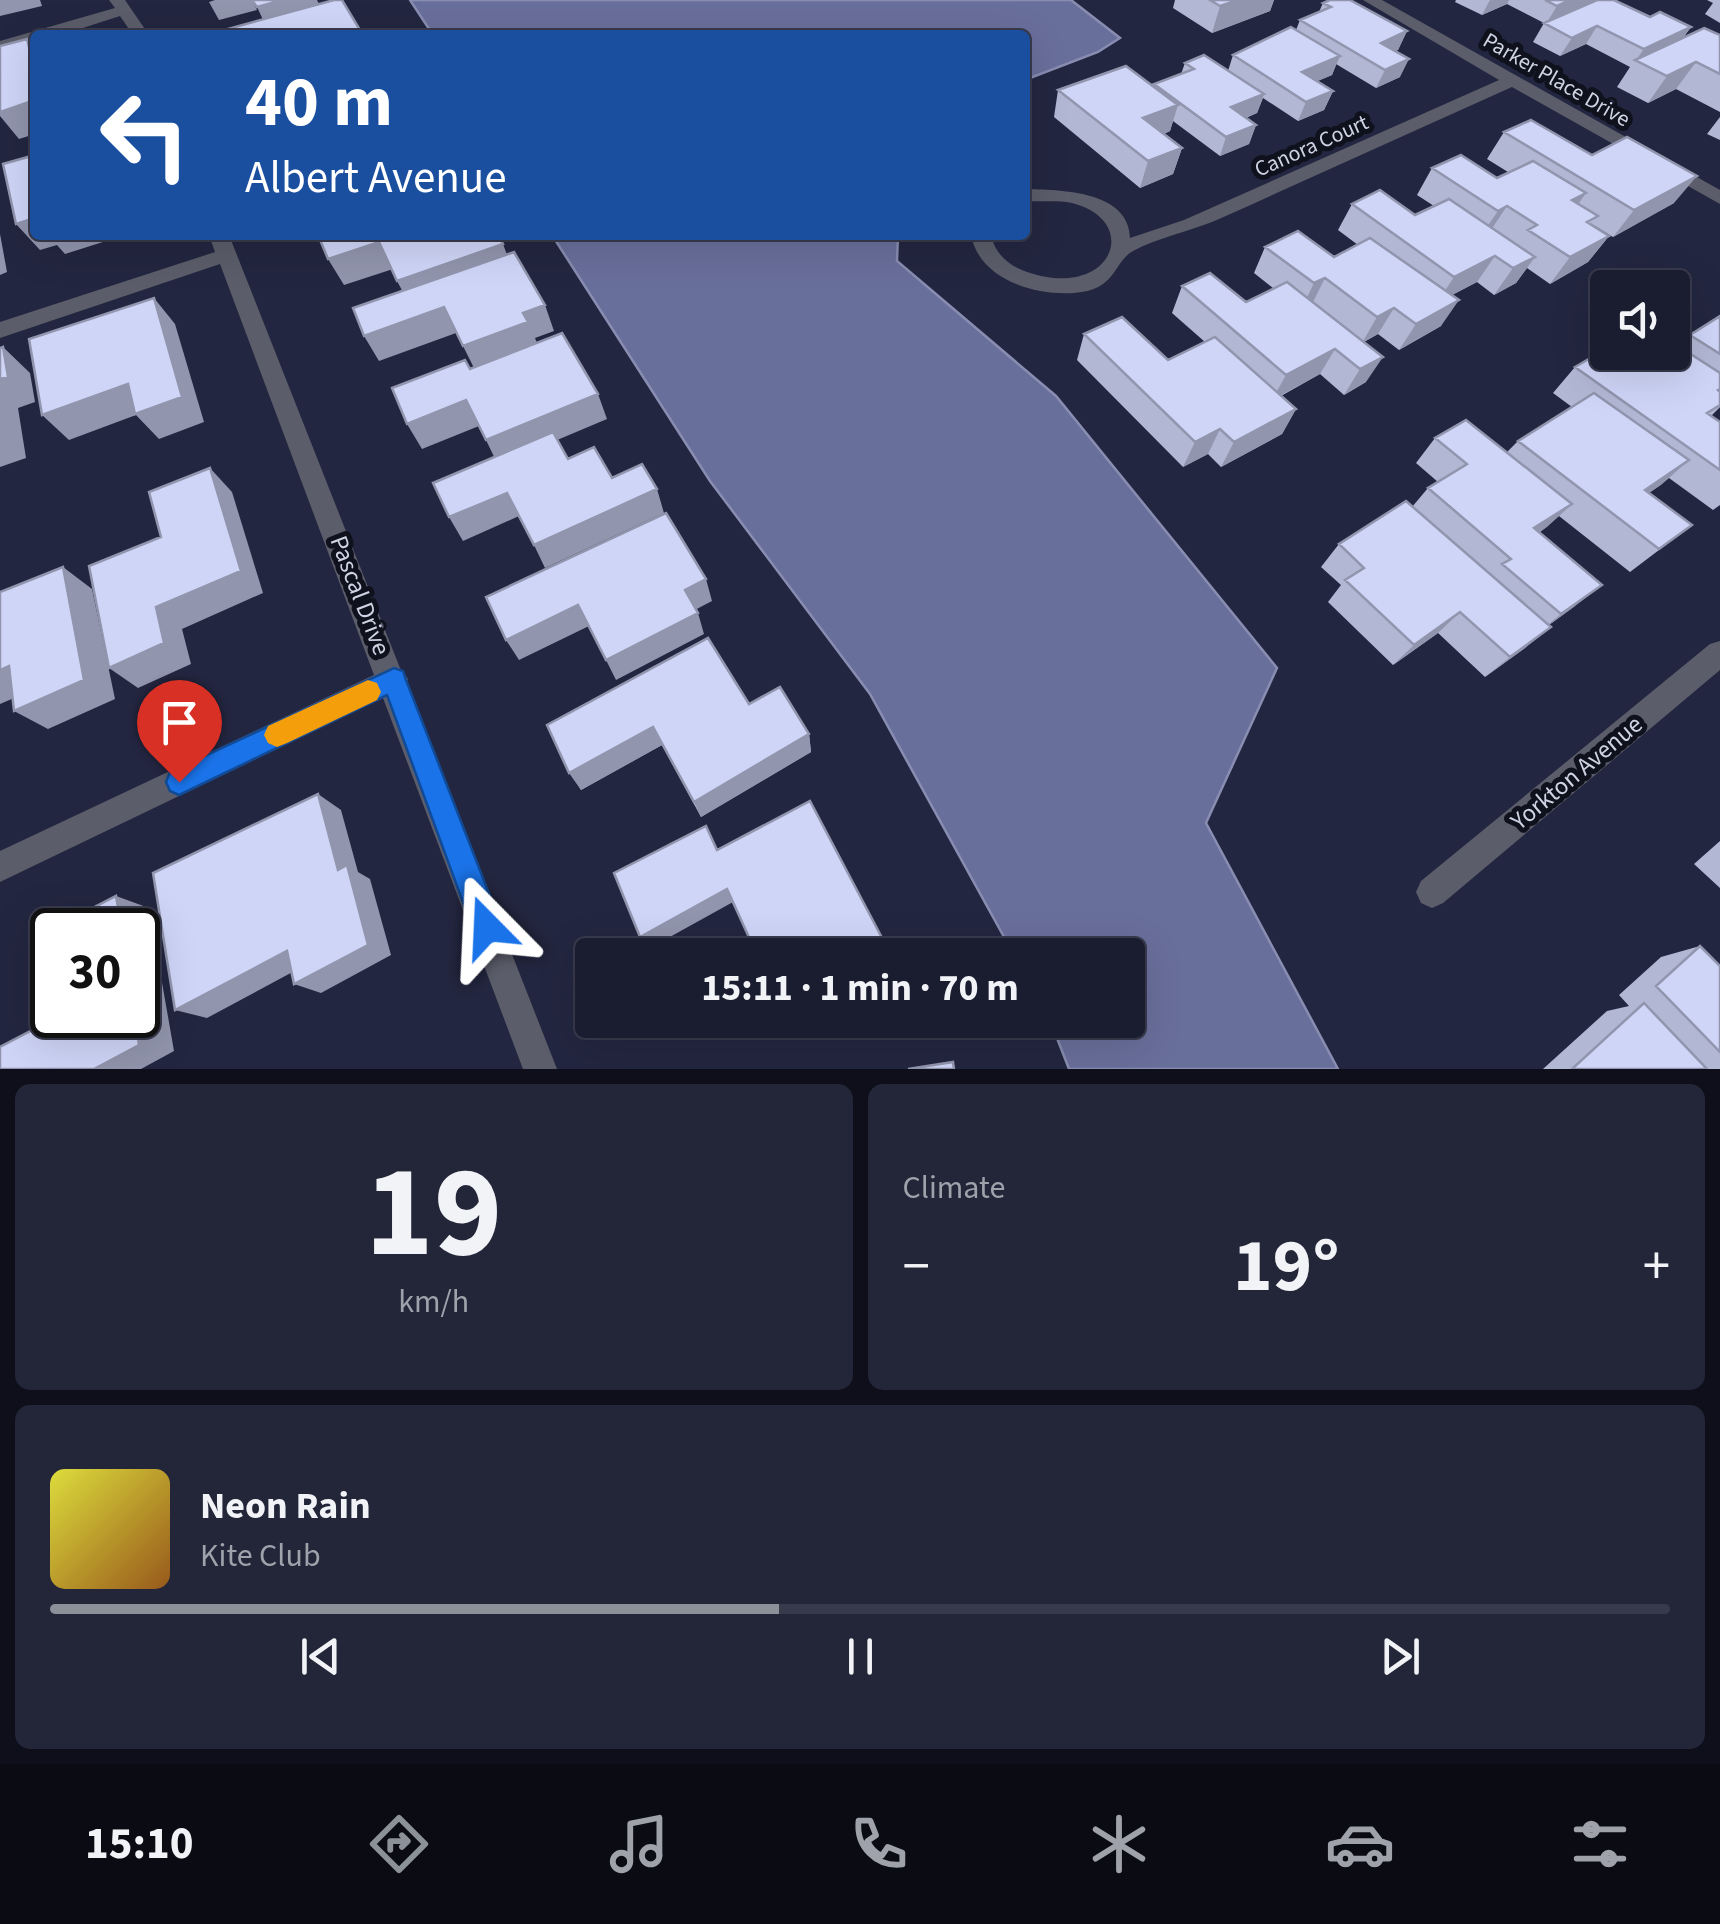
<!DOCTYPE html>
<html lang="en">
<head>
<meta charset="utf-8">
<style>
  body { margin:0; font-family:"Source Sans 3",sans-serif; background:#232538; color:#f1f3f6; height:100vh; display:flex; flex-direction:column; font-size:38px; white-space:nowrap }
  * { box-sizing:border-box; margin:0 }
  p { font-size:32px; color:#9fa1ab }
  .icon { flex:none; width:55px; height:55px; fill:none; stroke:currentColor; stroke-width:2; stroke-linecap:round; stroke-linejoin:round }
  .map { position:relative; height:1069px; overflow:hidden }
  .drawer { display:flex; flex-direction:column; gap:15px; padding:15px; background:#0e0f1a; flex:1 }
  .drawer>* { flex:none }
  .top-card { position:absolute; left:30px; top:30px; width:1000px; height:210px; border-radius:10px; box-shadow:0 10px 40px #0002,0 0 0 2px #383a4c; background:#1a4fa0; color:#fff; overflow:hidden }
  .fabs { position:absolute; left:1590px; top:270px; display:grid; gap:20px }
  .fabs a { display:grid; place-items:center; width:100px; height:100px; border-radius:10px; background:#1a1c30; box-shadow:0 10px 40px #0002,0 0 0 2px #383a4c; font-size:50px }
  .speed { position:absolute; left:30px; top:908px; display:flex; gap:20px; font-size:50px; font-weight:700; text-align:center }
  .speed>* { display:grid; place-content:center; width:130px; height:130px; border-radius:50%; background:#1a1c30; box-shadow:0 10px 40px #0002,0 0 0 2px #383a4c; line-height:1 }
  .speed .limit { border:5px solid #111; border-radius:15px; background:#fff; color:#111 }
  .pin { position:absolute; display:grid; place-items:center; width:85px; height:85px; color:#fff; margin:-102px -42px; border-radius:50% 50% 50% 0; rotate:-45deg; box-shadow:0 0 10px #0007 }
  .pin .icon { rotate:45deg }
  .me { position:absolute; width:110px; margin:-55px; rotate:339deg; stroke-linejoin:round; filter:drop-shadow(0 0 8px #0008) }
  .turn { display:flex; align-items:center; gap:35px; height:210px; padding:0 50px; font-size:45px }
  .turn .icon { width:130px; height:130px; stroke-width:2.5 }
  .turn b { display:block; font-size:70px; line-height:85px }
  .big { font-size:75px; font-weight:700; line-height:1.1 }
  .drawer .tile { flex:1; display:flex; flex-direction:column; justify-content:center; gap:15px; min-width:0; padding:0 35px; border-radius:15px; background:#232538 }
  .drawer .dial { align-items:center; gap:0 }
  .dial b { font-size:130px; line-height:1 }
  .song { display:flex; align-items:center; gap:30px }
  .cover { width:120px; height:120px; border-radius:15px; background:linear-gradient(135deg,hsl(60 70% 55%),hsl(30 70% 35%)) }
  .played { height:10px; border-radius:5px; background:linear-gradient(90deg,#8c9099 45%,#383a4c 45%) }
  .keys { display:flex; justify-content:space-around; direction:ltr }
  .heat { display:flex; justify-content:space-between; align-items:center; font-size:55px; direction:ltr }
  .drawer .tiles { flex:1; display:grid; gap:15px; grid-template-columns:1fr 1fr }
  .tile:last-child { grid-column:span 2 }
  .trip { position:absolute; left:575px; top:938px; width:570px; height:100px; border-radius:10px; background:#1a1c30; box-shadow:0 10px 40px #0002,0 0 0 2px #383a4c; font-weight:700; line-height:100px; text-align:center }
  .dock { display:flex; height:160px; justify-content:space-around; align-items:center; background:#0a0b13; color:#9fa1ab }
  .dock .icon { width:70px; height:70px }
  .dock .on { color:#8c9099 }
  .dock b { font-size:45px; color:#f1f3f6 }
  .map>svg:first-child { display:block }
  .water { fill:#696f9b; stroke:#888db1; stroke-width:2.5 }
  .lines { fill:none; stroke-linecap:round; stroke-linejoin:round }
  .minor { fill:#5b5d6a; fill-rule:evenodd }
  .wall { fill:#b2b7d4 }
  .shaded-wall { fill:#9195ad }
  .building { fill:#cfd5f7; stroke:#9195ad; stroke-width:2.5 }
  .route { fill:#1a73e8; stroke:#114b97; stroke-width:2.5 }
  .slow { fill:#f59e0b }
  .labels { text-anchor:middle; stroke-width:10; stroke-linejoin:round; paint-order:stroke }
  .far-street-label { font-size:22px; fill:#d0d3e4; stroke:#0f111c }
  .street-label { font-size:25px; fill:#d0d3e4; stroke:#0f111c }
</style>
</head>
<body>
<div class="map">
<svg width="1720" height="1069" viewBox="0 0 1720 1069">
  <rect width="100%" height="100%" fill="#232640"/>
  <path class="water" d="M 410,0 L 1071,0 L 1120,38 L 1098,52 L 1025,80 L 1025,35 L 433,35 Z
    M 552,235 L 898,235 L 897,261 L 1056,396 L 1277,668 L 1206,823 L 1338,1069 L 1069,1069 L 1050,1020 L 1128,1020 L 1128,955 L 1014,955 L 870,694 L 710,481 Z"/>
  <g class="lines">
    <path class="minor" d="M 109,0 L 125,0 L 149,35 L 133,35 L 120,16 L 61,35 L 35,35 L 35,42 L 0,51 L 0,41 L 115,8 Z
      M 1363,0 L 1382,0 L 1720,190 L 1720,204 L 1512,87 C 1414,131 1317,175 1219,219 C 1192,231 1159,237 1133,251 C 1114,262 1116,287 1082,292 C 1041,298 980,282 971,235 L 991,235 C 995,254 1009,266 1027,272 C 1112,301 1143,221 1072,203 C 1058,200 1040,202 1025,201 L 1025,189 C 1059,190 1129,190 1130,238 L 1184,220 L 1499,80 Z
      M 209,235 L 229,235 L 400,668 L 408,679 L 406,684 L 557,1069 L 523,1069 L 383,698 L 0,882 L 0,851 L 374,675 L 220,264 L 0,338 L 0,322 L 215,252 Z
      M 1720,641 L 1720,670 L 1443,903 L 1432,908 L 1421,903 L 1416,892 L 1421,881 L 1710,644 Z"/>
  </g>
  <path class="wall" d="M 1175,0 L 1274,0 L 1270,11 L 1212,33 L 1173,8 Z
    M 1456,0 L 1594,0 L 1593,2 L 1691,27 L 1683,38 L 1720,35 L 1720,112 L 1676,89 L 1648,103 L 1617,87 L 1630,67 L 1586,44 L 1560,56 L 1533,42 L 1544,23 L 1507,4 L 1482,15 L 1455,2 Z
    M 1707,0 L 1720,0 L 1720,23 L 1705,14 L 1713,3 Z
    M 1323,3 L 1407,31 L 1398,50 L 1396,51 L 1400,77 L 1376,88 L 1336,64 L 1332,75 L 1317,81 L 1333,91 L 1324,110 L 1298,121 L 1263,98 L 1257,113 L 1246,118 L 1256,125 L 1249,144 L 1220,156 L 1173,121 L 1170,131 L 1164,134 L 1182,148 L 1173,174 L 1140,188 L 1054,117 L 1058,90 L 1154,86 L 1154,84 L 1181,74 L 1185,63 L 1228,71 L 1233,55 L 1296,30 L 1300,20 L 1319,12 Z
    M 1720,117 L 1720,140 L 1707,134 Z
    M 1504,132 L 1674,203 L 1613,237 L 1592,224 L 1609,236 L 1588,262 L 1550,284 L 1527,268 L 1516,283 L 1494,295 L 1477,282 L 1452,295 L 1441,326 L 1399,350 L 1378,334 L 1364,342 L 1366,382 L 1344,395 L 1320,374 L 1281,396 L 1296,409 L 1282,434 L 1221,467 L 1208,454 L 1183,467 L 1077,360 L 1084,334 L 1168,360 L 1205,342 L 1172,313 L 1182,286 L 1246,302 L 1273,288 L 1254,273 L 1265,247 L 1334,257 L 1358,245 L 1338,230 L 1352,204 L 1415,215 L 1434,206 L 1417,195 L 1432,168 L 1497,178 L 1508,172 L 1487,159 Z
    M 1720,316 L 1720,407 L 1711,416 L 1720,422 L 1720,505 L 1713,510 L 1669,478 L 1649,493 L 1692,525 L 1630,572 L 1559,516 L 1539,533 L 1575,606 L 1549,625 L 1525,648 L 1485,677 L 1438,633 L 1393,665 L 1328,602 L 1341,585 L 1321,567 L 1339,544 L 1412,507 L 1428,488 L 1438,482 L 1416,463 L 1435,438 L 1507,452 L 1518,441 L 1572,407 L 1553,393 L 1575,367 L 1612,363 L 1679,347 L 1690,335 Z
    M 749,704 L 809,734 L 811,752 L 701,817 L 662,745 L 581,790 L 547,725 Z
    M 1720,841 L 1720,888 L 1694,864 Z
    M 1700,946 L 1720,966 L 1720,1069 L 1543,1069 L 1607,1011 L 1629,1006 L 1619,995 L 1661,957 Z"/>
  <path class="shaded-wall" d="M 0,0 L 40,0 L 42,6 L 0,16 Z
    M 215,0 L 252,0 L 257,10 L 219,20 L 209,2 Z
    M 282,0 L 317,0 L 322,10 L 266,26 L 257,7 Z
    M 1238,0 L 1274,0 L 1270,11 L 1212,33 L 1220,6 Z
    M 1490,0 L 1509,0 L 1507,4 L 1482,15 Z
    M 1570,0 L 1594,0 L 1592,4 L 1546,24 L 1557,6 Z
    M 1597,26 L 1586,44 L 1560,56 L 1572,38 Z
    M 1691,27 L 1677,46 L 1636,60 L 1644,49 Z
    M 360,30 L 362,35 L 343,35 Z
    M 1407,31 L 1398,50 L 1372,61 L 1381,43 Z
    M 27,39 L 35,50 L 35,61 L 31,55 Z
    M 1340,56 L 1332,75 L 1295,91 L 1302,72 Z
    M 1409,59 L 1400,77 L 1376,88 L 1385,70 Z
    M 1696,62 L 1676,89 L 1648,103 L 1667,76 Z
    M 1333,91 L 1324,110 L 1298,121 L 1306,102 Z
    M 1264,94 L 1257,113 L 1224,126 L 1231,107 Z
    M 35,100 L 35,134 L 19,139 L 0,116 L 0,112 Z
    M 1178,105 L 1170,131 L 1136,145 L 1143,118 Z
    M 1256,125 L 1249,144 L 1220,156 L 1226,137 Z
    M 1182,148 L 1173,174 L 1140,188 L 1148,161 Z
    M 1697,176 L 1674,203 L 1613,237 L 1634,210 Z
    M 1586,193 L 1567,220 L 1572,200 Z
    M 1507,206 L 1489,233 L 1480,237 L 1498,211 Z
    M 35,218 L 35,235 L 125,235 L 65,254 L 57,245 L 40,250 L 16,224 Z
    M 0,234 L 7,272 L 0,275 Z
    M 1609,236 L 1588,262 L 1550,284 L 1570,257 Z
    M 379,242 L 393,269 L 344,285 L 328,259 Z
    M 503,244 L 513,271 L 411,307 L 397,281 Z
    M 1495,256 L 1477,282 L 1437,303 L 1454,277 Z
    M 1535,257 L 1516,283 L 1494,295 L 1513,268 Z
    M 1325,278 L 1312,304 L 1301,310 L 1314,283 Z
    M 154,298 L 175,324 L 204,422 L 159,439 L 136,415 L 69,440 L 42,415 Z
    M 1459,300 L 1441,326 L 1399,350 L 1416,324 Z
    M 545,305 L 554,331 L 535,338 L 539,348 L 476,372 L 463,346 L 523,313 Z
    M 444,307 L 456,333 L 379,361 L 364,336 Z
    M 1394,308 L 1378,334 L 1362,343 L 1377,317 Z
    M 3,347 L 30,373 L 35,402 L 18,408 L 26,458 L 0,467 L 0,379 Z
    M 1335,349 L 1320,374 L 1272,400 L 1286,375 Z
    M 1383,357 L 1366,382 L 1344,395 L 1360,369 Z
    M 598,394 L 607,419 L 498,465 L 486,440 Z
    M 466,400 L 479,426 L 422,449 L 407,424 Z
    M 1296,409 L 1282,434 L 1221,467 L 1234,442 Z
    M 1220,429 L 1208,454 L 1183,467 L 1195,442 Z
    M 1689,460 L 1661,485 L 1618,514 L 1645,490 Z
    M 210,468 L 232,492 L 263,593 L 182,629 L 191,664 L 138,688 L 109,668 L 156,607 Z
    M 657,489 L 664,513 L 545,568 L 534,545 Z
    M 507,493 L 519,516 L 463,541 L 449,517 Z
    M 1572,504 L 1547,527 L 1510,552 L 1534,528 Z
    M 63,567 L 92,589 L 115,699 L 48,729 L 14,711 Z
    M 706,579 L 712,601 L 691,612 L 685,590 Z
    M 1602,585 L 1575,606 L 1535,635 L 1561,614 Z
    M 578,605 L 589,626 L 519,660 L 506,640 Z
    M 1460,612 L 1438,633 L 1393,665 L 1414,645 Z
    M 698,613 L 704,634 L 616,680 L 606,660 Z
    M 1551,627 L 1525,648 L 1485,677 L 1510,657 Z
    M 9,666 L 42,686 L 0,704 L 0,670 Z
    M 653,727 L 662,745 L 581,790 L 569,773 Z
    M 809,734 L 811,752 L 701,817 L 694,802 Z
    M 318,794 L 341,810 L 358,872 L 370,879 L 391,955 L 321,993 L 294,984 L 338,870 Z
    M 727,889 L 733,902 L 650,948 L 640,937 Z
    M 116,896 L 149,908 L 174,1051 L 141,1069 L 94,1069 L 135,1015 L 138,1015 L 138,930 L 122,930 Z
    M 287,951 L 313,961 L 207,1018 L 175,1010 Z"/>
  <path class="building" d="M 252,0 L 282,0 L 257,7 Z
    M 334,0 L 342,0 L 360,30 L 343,35 L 226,35 L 224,30 Z
    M 1210,0 L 1238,0 L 1220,6 Z
    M 1330,0 L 1350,0 L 1407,31 L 1381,43 L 1409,59 L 1385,70 L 1300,20 L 1331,7 L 1323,3 Z
    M 1545,0 L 1570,0 L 1557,6 Z
    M 1597,0 L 1614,0 L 1650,17 L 1660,12 L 1691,27 L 1644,49 L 1597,26 L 1572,38 L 1544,23 Z
    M 1291,27 L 1340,56 L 1302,72 L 1333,91 L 1306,102 L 1233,55 Z
    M 1704,28 L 1720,35 L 1720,74 L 1696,62 L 1667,76 L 1635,60 Z
    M 27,39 L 31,55 L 35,54 L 35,100 L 0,112 L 0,46 Z
    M 1204,55 L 1264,94 L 1231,107 L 1256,125 L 1226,137 L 1154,84 L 1194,69 L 1185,63 Z
    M 1126,66 L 1178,105 L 1143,118 L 1182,148 L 1148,161 L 1058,90 Z
    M 1531,120 L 1592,155 L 1627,137 L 1697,176 L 1634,210 L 1504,132 Z
    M 35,155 L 35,218 L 16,224 L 3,164 Z
    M 1461,155 L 1497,178 L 1533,161 L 1586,193 L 1572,200 L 1598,216 L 1587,222 L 1609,236 L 1570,257 L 1528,230 L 1537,225 L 1507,206 L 1498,211 L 1432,168 Z
    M 1380,190 L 1415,215 L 1449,199 L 1535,257 L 1513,268 L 1495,256 L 1454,277 L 1352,204 Z
    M 1298,231 L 1334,257 L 1370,238 L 1459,300 L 1416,324 L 1394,308 L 1377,317 L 1325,278 L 1314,283 L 1265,247 Z
    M 318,235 L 498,235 L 503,244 L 397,281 L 379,242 L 328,259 Z
    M 514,252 L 545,305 L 523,313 L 528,322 L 463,346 L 444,307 L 364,336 L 353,308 Z
    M 1210,273 L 1246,302 L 1287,282 L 1383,357 L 1360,369 L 1335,349 L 1286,375 L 1182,286 Z
    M 154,298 L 182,397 L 135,414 L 128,384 L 42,415 L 29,339 Z
    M 1720,316 L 1720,354 L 1690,335 Z
    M 1122,317 L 1168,360 L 1215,337 L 1296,409 L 1234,442 L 1220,429 L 1195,442 L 1084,334 Z
    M 562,333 L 598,394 L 486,440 L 466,400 L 407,424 L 392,388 L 465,360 L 470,369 Z
    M 1672,342 L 1720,373 L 1720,389 L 1718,390 L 1720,392 L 1720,405 L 1707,413 L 1720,422 L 1720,470 L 1575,367 L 1599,353 L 1612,363 L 1628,352 L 1672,352 Z
    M 3,347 L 8,377 L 0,379 L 0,348 Z
    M 1594,393 L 1689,460 L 1645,490 L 1692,525 L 1659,549 L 1518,441 Z
    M 1466,420 L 1572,504 L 1534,528 L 1602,585 L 1561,614 L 1502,564 L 1511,559 L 1428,488 L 1467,464 L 1435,438 Z
    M 553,432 L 568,459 L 594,447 L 612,478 L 642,464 L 657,489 L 534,545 L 507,493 L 449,517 L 433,483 Z
    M 210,468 L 241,571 L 156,607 L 164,643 L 109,668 L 89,566 L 161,537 L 149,492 Z
    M 1406,501 L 1551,627 L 1510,657 L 1460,612 L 1414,645 L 1345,580 L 1364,568 L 1339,544 Z
    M 666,513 L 706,579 L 685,590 L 698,613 L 606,660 L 578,605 L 506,640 L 486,597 Z
    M 63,567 L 84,680 L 14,711 L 9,666 L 0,670 L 0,592 Z
    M 708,638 L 749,704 L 780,687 L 809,734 L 694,802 L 653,727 L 569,773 L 547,725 Z
    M 318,794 L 338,870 L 347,865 L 368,945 L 294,984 L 287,951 L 175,1010 L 153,873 Z
    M 810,801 L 890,953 L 887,955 L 757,955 L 727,889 L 640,937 L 614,873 L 706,826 L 717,850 Z
    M 116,896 L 122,930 L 52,930 L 52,929 Z
    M 1700,946 L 1720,966 L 1720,1052 L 1656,986 Z
    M 1644,1003 L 1707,1069 L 1572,1069 Z
    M 61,1015 L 135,1015 L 139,1045 L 94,1069 L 0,1069 L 0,1047 Z
    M 953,1062 L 954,1069 L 908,1069 Z"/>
  <path class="route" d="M 394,668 L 403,671 L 406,680 L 502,927 L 497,938 L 487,942 L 477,938 L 472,927 L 387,695 L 179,795 L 170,791 L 166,782 L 170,772 Z"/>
  <path class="slow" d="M 368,680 L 377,683 L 381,692 L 377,700 L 287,743 L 277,747 L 268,743 L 264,735 L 268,726 Z"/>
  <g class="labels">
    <g class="far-street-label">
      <text transform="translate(1557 79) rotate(30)" y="8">Parker Place Drive</text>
      <text transform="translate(1311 145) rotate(-24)" y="8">Canora Court</text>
    </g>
    <g class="street-label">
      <text transform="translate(361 595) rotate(69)" y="9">Pascal Drive</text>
      <text transform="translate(1576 772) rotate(-40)" y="9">Yorkton Avenue</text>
    </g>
  </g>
</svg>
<div class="fabs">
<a><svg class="icon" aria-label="sound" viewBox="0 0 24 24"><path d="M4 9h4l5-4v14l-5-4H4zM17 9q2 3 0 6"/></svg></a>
</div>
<div class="speed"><div class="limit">30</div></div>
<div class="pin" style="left:179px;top:782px;background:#d93025"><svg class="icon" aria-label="arrive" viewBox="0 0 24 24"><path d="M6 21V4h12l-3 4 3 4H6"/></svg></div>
<svg class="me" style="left:487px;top:927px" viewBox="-20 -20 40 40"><path d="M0-17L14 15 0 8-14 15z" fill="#1a73e8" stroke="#fff" stroke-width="4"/></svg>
<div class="trip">15:11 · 1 min · 70 m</div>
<div class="top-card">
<div class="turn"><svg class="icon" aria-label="left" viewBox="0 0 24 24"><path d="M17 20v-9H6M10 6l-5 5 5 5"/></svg><div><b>40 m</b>Albert Avenue</div></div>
</div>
</div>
<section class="drawer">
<div class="tiles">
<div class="tile dial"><b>19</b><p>km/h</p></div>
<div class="tile"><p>Climate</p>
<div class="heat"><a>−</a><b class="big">19°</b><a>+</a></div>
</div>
<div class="tile">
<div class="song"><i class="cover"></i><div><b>Neon Rain</b><p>Kite Club</p></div></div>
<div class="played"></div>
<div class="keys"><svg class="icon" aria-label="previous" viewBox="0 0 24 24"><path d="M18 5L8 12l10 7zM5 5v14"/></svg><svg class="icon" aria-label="pause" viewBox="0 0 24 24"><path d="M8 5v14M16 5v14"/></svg><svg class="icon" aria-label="next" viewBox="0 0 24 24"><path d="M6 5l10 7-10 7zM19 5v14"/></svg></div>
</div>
</div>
</section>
<nav class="dock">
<b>15:10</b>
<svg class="icon on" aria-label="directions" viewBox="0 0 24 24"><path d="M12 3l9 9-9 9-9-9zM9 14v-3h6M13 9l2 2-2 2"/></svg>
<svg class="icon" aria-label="music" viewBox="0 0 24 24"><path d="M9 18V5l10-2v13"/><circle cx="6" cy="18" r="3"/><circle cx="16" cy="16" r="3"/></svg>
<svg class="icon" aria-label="phone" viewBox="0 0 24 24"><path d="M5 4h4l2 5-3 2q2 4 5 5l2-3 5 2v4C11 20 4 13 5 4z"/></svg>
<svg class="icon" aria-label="climate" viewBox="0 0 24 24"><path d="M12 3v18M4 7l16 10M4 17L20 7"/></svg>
<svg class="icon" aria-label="car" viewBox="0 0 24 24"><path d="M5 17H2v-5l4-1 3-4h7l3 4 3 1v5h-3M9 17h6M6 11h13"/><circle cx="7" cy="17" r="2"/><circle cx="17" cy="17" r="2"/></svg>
<svg class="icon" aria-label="filters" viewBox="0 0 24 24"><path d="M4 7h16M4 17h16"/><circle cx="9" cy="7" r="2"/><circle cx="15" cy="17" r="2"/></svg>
</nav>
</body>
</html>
